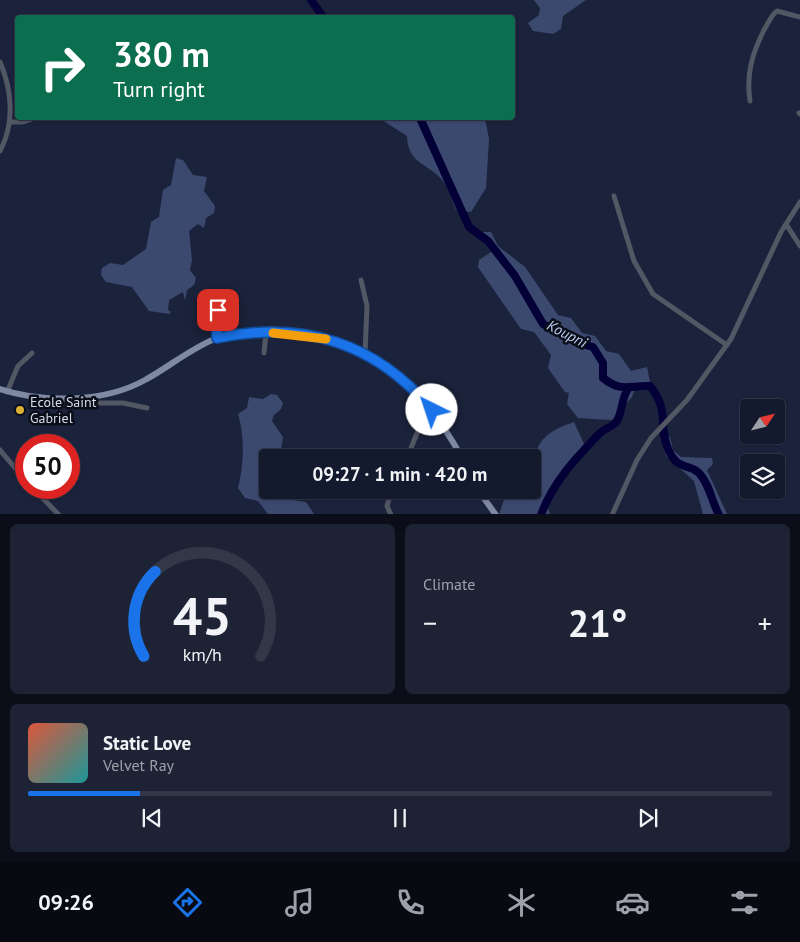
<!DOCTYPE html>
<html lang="en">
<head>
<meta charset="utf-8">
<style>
  body { margin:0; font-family:"PT Sans",sans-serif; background:#1d2335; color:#f1f3f6; height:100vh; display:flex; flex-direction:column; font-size:19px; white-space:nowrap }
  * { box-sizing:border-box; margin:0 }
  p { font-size:16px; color:#9da1aa }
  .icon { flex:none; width:28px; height:28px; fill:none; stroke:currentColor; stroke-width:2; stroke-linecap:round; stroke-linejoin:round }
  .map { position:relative; height:514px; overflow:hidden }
  .details { display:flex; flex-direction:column; gap:10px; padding:10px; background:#0b0e19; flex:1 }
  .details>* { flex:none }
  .guide { position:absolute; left:15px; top:15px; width:500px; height:105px; border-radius:5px; box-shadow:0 1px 4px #0004,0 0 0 1px #333849; background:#0b6e4f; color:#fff; overflow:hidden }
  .needle { width:32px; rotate:55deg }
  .buttons { position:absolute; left:740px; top:399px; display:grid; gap:10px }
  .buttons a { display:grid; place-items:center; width:45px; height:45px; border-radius:5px; background:#141a2d; box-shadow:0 1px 4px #0004,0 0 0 1px #333849; font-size:25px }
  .speed { position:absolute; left:15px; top:434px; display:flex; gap:10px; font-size:25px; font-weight:700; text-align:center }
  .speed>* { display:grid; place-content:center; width:65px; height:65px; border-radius:50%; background:#141a2d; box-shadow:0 1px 4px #0004,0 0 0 1px #333849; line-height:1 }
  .speed .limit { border:8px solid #d22; background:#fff; color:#111 }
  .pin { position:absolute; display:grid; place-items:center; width:42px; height:42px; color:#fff; margin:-21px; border-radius:10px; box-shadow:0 2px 8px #0006 }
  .me { position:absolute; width:55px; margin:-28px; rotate:319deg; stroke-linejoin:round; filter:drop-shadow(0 0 4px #0008) }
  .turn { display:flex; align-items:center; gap:18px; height:105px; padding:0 15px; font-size:22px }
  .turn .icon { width:65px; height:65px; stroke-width:2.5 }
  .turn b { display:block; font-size:35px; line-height:42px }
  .big { font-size:38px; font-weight:600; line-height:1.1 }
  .details .tile { flex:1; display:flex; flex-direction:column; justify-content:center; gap:8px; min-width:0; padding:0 18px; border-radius:8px; background:#1d2335 }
  .details .dial { align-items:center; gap:0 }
  .dial svg { height:130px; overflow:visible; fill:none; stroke:#333849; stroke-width:7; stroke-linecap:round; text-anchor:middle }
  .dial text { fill:#f1f3f6; stroke:none }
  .song { display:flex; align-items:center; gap:15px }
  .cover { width:60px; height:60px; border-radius:8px; background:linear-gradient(135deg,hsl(10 70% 55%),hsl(180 70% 35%)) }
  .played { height:5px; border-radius:2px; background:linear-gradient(90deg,#1a73e8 15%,#333849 15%) }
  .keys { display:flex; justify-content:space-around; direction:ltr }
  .heat { display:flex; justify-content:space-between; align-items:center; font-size:28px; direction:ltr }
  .details .tiles { flex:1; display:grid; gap:10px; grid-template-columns:1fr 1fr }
  .tile:last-child { grid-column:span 2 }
  .trip { position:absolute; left:259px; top:449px; width:282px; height:50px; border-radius:5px; background:#141a2d; box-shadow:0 1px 4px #0004,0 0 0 1px #333849; font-weight:600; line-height:50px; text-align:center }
  .menu { display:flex; height:80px; justify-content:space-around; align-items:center; background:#080a12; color:#9da1aa }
  .menu .icon { width:35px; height:35px }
  .menu .on { color:#1a73e8 }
  .menu b { font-size:22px; color:#f1f3f6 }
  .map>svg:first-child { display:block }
  .green { fill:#3c496f }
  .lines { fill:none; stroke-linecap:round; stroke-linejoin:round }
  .river { stroke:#030037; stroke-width:8 }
  .minor { stroke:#525764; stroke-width:5 }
  .major { stroke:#7f89a4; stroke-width:6 }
  .route-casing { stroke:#114b97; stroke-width:12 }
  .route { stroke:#1a73e8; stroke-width:9 }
  .slow { stroke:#f59e0b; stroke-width:9 }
  .poi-dot { fill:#ddb133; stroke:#090d18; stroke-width:2 }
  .labels { text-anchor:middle; stroke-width:5; stroke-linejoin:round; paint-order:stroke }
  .poi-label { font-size:14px; fill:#d4daeb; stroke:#090d18; text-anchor:start }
  .water-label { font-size:15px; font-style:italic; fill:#beccf1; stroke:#090d18 }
</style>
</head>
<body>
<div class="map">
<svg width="800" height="515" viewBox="0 0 800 515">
  <rect width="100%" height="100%" fill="#1b233c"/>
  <path class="green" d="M 534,0 L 586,0 L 563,16 L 561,29 L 553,34 L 533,31 L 528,23 L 539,15 L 540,8 Z
    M 379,118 L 485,118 L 489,139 L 486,188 L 471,212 L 456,210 C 452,201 449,188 443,181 C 429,163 408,165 407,136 Z
    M 176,158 L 183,160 L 193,175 L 207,177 L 204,191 L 215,206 L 214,213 L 206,218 L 204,228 L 198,224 L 189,231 L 192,260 L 190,270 L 196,278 L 194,285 L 187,290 L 185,300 L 183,292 L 169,300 L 168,310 L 171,312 L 169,314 L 149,311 L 132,287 L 106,282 L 101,275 L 102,268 L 110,263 L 123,265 L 146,249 L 151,222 L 159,217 L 163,190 L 171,185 Z
    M 479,232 L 491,232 L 498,246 L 525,267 L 558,315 L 571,318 L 582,333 L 595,336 L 606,351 L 619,354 L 631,371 L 647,367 L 651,387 L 635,389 L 632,397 L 612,420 L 578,418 L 567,404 L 569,393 L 565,392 L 548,368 L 551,355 L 534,332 L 521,329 L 478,267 L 479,260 L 491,252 Z
    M 271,394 L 277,395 L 283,403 L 281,409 L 274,415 L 272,421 L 283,437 L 281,450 L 286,457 L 268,458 L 268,490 L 285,490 L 293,500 L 306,502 L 314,514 L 268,514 L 258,501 L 245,498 L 238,488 C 244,466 245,436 238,414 L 247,408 L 249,397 L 263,399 Z
    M 574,422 L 584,444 L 572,468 L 561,479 L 548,508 L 550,514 L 499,515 L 507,490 L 532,490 C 533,451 534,435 574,422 Z
    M 661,435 L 670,437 L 673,450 L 681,457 L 712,458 L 713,464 L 707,470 L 727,514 L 703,514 L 694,481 L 666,456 Z"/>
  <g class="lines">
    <path class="river" d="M 311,0 L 324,18
      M 420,118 L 469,227 L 488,241 L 515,276 L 543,324 L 578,343 L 593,347 L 603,363 L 603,378 C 622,393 629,385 650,386 C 671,412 657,426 669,451 C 678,471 689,463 699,473 C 710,485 711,500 719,515
      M 541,515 C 553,482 575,459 599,434 C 604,429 614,426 617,421 C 623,410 621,399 628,389"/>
    <path class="minor" d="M 0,62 C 12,90 15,123 0,151
      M 750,101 C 746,74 752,54 764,30 C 768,24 771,15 777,11 L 800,17
      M 799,113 L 800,114
      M 10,122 L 23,122 L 35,118
      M 614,196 L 634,261 L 653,294 L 727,345
      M 786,224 L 800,246
      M 361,280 L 367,306 L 365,354
      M 217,338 L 216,312 L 224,308
      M 264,353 L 266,333
      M 7,392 L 18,366 L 32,353
      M 67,398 L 79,403 L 123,403 L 147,408
      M 0,450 L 26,481
      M 407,458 L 428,406
      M 33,488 L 59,515
      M 391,515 L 387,506 L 392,490
      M 612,515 L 637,460 L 651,438 L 687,400 L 731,339 L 781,232 L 800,202"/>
    <path class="major" d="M 0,389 C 43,403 104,403 145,380 C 169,367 191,348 217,338 C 233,332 252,333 269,333 C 359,331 421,381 462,458
      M 478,490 L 496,515"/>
  </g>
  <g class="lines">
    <g class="route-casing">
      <path id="route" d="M 218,310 L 216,315 L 217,338 C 303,320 376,343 432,410"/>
    </g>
    <use href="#route" class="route"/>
    <path class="slow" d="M 273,333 L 326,339"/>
  </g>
  <circle class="poi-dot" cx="20" cy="410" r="5"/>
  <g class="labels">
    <g class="poi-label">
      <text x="30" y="407">Ecole Saint<tspan x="30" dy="16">Gabriel</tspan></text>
    </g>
    <g class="water-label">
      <text transform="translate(567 334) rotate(27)" y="5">Koupni</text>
    </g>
  </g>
</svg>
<div class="buttons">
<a><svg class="needle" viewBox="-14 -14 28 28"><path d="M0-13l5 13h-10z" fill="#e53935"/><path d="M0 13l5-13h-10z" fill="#9da1aa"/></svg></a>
<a><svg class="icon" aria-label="layers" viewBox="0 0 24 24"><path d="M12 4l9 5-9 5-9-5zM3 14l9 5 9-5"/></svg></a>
</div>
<div class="speed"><div class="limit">50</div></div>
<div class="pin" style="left:218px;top:310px;background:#d93025"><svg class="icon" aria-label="arrive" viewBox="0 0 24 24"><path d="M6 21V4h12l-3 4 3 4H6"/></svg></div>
<svg class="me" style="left:432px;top:410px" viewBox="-20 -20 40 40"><circle r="19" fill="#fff"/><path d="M0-13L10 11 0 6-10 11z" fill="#1a73e8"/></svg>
<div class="trip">09:27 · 1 min · 420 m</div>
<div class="guide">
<div class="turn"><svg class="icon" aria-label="right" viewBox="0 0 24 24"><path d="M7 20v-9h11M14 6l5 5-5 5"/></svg><div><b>380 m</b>Turn right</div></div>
</div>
</div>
<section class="details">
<div class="tiles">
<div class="tile dial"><svg viewBox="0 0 100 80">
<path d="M14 69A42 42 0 1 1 86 69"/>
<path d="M14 69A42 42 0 0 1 21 17" stroke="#1a73e8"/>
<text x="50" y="56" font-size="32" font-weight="700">45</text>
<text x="50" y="72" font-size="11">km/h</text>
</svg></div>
<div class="tile"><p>Climate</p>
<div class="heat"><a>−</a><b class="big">21°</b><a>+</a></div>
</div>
<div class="tile">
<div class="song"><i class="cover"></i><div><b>Static Love</b><p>Velvet Ray</p></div></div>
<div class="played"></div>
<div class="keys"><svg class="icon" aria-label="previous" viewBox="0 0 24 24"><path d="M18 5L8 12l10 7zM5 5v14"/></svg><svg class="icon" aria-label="pause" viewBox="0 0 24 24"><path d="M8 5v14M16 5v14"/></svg><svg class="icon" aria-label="next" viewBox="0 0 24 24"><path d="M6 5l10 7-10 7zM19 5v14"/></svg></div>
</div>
</div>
</section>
<nav class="menu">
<b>09:26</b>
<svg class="icon on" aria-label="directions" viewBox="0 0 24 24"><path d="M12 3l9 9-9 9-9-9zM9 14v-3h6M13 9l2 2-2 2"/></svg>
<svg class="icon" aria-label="music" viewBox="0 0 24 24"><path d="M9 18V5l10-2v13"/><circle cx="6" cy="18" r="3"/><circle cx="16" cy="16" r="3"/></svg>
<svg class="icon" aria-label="phone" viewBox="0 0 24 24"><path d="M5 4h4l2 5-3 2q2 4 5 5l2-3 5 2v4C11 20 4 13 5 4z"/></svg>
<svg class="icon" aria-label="climate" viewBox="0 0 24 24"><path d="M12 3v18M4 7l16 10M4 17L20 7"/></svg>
<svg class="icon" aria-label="car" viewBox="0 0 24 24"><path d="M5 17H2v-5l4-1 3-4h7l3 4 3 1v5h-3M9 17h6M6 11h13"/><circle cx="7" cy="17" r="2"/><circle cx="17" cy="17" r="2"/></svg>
<svg class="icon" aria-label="filters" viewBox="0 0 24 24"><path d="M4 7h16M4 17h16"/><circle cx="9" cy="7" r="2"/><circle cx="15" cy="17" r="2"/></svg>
</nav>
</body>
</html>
